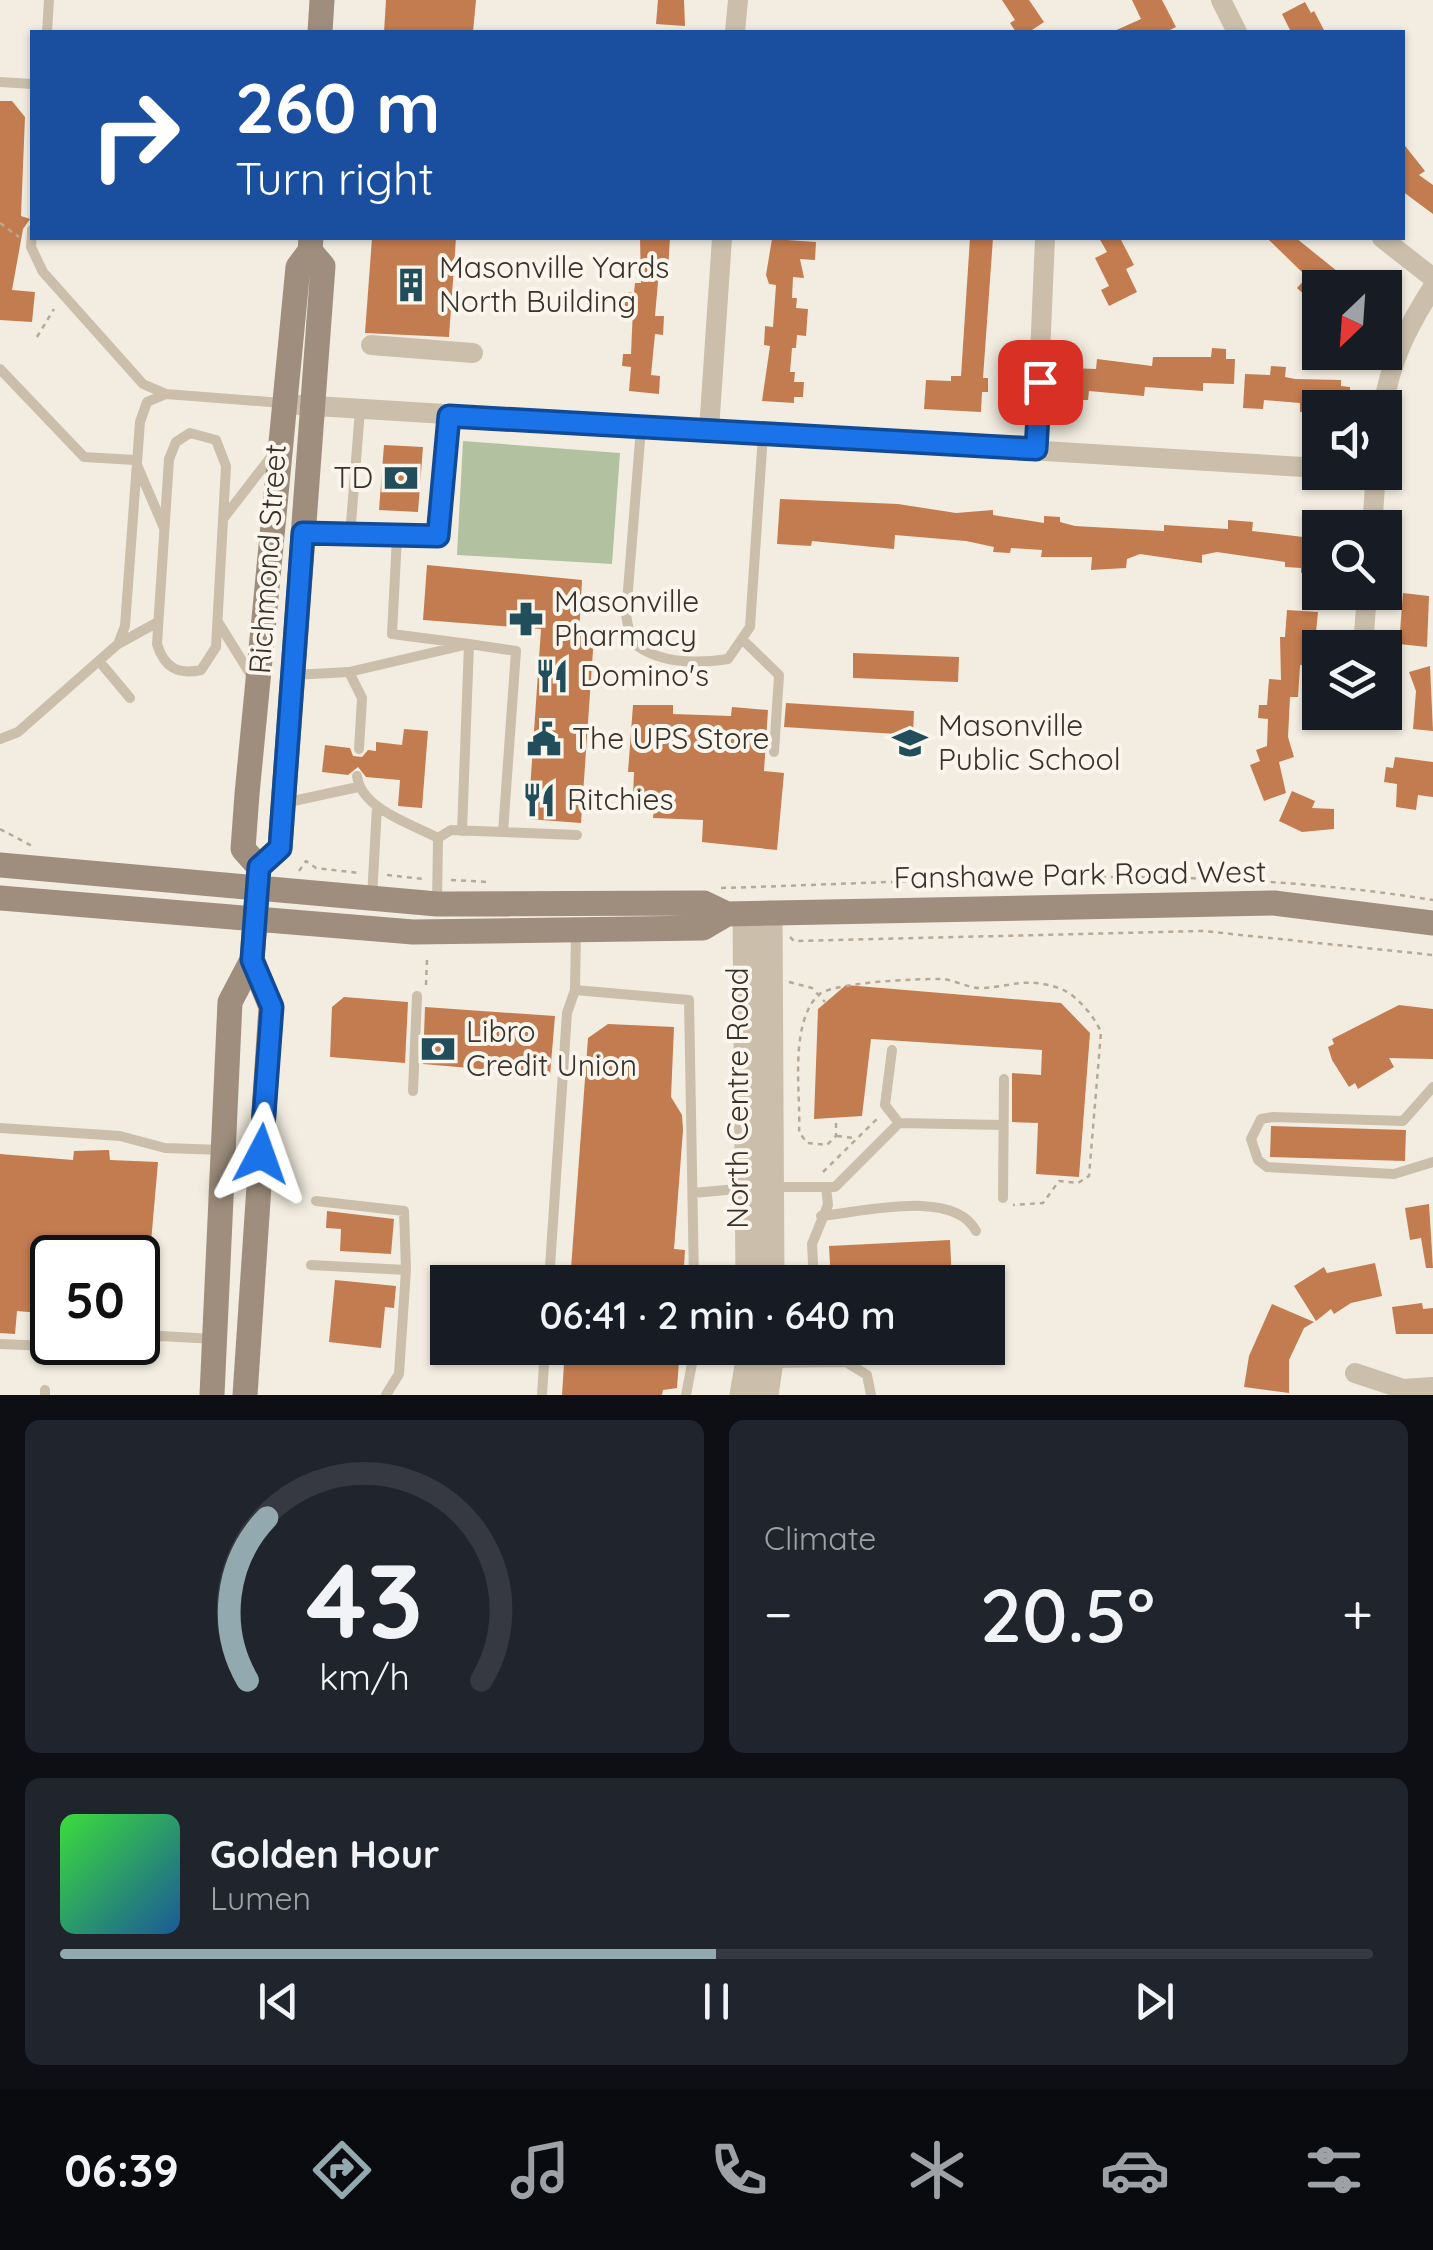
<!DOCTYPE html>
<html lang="en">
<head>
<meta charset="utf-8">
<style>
  body { margin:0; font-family:Quicksand,sans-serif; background:#20242c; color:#f1f3f6; height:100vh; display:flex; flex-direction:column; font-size:38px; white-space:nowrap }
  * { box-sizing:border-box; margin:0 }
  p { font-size:32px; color:#9ea1a6 }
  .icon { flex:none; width:55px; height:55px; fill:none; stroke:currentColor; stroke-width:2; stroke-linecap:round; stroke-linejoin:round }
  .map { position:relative; height:1395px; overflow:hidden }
  .drawer { display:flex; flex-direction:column; gap:25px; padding:25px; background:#0d0f14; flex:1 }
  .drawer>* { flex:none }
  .hud { position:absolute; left:30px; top:30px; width:1375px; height:210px; border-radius:0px; box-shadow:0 2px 8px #0004; background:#1a4fa0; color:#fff; overflow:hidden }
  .needle { width:65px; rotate:205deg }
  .fabs { position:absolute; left:1302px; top:270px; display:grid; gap:20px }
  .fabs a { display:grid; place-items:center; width:100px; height:100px; border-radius:0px; background:#171b24; box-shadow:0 2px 8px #0004; font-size:50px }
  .speed { position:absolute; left:30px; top:1235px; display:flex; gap:20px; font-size:50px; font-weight:700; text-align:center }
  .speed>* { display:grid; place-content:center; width:130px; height:130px; border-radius:50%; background:#171b24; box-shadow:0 2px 8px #0004; line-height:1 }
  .speed .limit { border:5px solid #111; border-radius:15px; background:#fff; color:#111 }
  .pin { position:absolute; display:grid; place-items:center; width:85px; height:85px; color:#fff; margin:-42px; border-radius:20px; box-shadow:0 5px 15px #0006 }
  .me { position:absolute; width:110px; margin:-55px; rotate:4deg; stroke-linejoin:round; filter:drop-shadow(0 0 8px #0008) }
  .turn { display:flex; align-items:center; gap:35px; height:210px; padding:0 40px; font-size:45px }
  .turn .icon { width:130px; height:130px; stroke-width:2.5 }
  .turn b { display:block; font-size:70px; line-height:85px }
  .big { font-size:75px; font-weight:600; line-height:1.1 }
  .drawer .tile { flex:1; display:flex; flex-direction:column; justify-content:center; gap:15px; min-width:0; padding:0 35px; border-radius:15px; background:#20242c }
  .drawer .dial { align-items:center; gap:0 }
  .dial svg { height:260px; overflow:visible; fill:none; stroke:#363941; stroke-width:7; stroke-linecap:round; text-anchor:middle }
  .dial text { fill:#f1f3f6; stroke:none }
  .song { display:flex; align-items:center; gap:30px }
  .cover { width:120px; height:120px; border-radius:15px; background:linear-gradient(135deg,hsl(120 70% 55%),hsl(210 70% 35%)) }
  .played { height:10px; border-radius:5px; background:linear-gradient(90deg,#93a9b0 50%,#363941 50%) }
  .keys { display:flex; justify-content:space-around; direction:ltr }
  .heat { display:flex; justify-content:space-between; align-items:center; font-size:55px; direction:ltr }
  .drawer .tiles { flex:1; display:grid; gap:25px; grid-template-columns:1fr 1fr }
  .tile:last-child { grid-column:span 2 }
  .trip { position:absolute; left:430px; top:1265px; width:575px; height:100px; border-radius:0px; background:#171b24; box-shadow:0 2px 8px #0004; font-weight:600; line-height:100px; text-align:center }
  .menu { display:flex; height:160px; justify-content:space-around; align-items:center; background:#090b0e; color:#9ea1a6 }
  .menu .icon { width:70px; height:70px }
  .menu .selected { color:#93a9b0 }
  .menu b { font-size:45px; color:#f1f3f6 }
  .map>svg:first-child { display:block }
  .green { fill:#b2c2a0 }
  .building { fill:#c37c4f }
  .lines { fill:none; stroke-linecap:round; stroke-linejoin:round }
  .path { stroke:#b7a996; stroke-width:2.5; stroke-dasharray:5 5; stroke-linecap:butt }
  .service { stroke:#cbbfac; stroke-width:10 }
  .minor { stroke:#cbbfac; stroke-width:20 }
  .tertiary { stroke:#cbbfac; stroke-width:25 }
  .secondary { stroke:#9f8e7d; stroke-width:25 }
  .route-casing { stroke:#114b97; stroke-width:25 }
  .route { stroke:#1a73e8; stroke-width:18 }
  .labels { text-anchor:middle; stroke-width:8; stroke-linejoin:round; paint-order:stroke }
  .poi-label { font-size:30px; fill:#39322b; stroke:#faf6ed; text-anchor:start }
  .street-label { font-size:30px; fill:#39322b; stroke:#faf6ed }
</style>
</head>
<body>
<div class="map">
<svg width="1433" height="1395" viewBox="0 0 1433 1395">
  <rect width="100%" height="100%" fill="#f3ede1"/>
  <path class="green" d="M 463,441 L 620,453 L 612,564 L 457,555 Z"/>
  <path class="building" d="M 386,0 L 476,0 L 473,32 L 384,32 Z
    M 658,0 L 684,0 L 685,26 L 656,24 Z
    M 1002,0 L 1029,0 L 1044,22 L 1029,32 L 1016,32 L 1010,23 L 1015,20 Z
    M 1132,0 L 1162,0 L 1176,27 L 1166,32 L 1112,32 L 1141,19 Z
    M 1305,2 L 1311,13 L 1314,11 L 1325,32 L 1291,32 L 1282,14 Z
    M 0,101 L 12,101 L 25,117 L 21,216 L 30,219 L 23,229 L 12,290 L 35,292 L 32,322 L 0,320 Z
    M 1402,142 L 1425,171 L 1419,175 L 1433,185 L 1433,214 L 1402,191 Z
    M 372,238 L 456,238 L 449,337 L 365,333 Z
    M 640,238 L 670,238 L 668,270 L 659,270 L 655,316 L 664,316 L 663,335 L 655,334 L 651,375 L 660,376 L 659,394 L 629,391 L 631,367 L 622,366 L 623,354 L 631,354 L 633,308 L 624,308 L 624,292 L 634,292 L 635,283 L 641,283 Z
    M 970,238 L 993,238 L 983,378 L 988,378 L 988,392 L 982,392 L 981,412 L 924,409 L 926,380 L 951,381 L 951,376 L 961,376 Z
    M 1099,238 L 1120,238 L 1134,265 L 1126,269 L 1137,292 L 1109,306 L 1101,290 L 1109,286 L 1095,258 L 1107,252 Z
    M 1267,238 L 1296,238 L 1358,288 L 1320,288 L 1320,309 L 1297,288 L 1307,277 Z
    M 772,239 L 816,242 L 815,260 L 800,259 L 804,278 L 793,277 L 792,298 L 797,298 L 796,308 L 808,309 L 806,336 L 797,335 L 796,348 L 792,348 L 790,372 L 795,372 L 794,382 L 804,382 L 803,397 L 794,397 L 794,403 L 762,401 L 770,346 L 764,345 L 765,326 L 773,327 L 776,285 L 769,284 L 766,275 Z
    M 1212,348 L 1226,349 L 1226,359 L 1235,359 L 1234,384 L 1203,383 L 1203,391 L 1145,387 L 1144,396 L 1089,391 L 1088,400 L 1070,400 L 1071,368 L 1096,369 L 1097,359 L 1152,366 L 1153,357 L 1211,357 Z
    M 1271,366 L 1286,367 L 1285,377 L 1295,379 L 1341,380 L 1341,386 L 1350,387 L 1349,408 L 1300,412 L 1300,403 L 1264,400 L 1263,409 L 1243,408 L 1245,374 L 1270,375 Z
    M 384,445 L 423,447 L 418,512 L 379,510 Z
    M 780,499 L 898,504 L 956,513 L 993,510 L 993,515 L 1044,523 L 1044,516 L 1060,517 L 1060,522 L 1075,526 L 1164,531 L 1164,525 L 1228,529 L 1228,520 L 1253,522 L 1252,531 L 1320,539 L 1320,569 L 1315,569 L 1315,574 L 1301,573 L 1301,568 L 1285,567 L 1285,562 L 1217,552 L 1202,555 L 1202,563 L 1140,554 L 1127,559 L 1126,568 L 1091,570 L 1092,557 L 1041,557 L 1042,550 L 1011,548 L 1010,553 L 993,552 L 994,547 L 966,541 L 895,535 L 894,549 L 812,541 L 811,546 L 777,544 Z
    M 427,565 L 582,580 L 579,634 L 594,636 L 581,823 L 528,819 L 541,629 L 423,620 Z
    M 1403,593 L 1429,596 L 1427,647 L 1399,644 Z
    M 1287,610 L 1318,612 L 1316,632 L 1313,632 L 1310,666 L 1300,665 L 1298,697 L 1290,697 L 1288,737 L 1294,757 L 1279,762 L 1286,793 L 1264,801 L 1250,765 L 1260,761 L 1256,750 L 1267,746 L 1268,719 L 1258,718 L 1259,705 L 1267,705 L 1269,679 L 1281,680 L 1280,637 L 1285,637 Z
    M 853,653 L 959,657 L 958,682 L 853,678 Z
    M 1430,666 L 1433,731 L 1413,729 L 1416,691 L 1409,672 Z
    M 786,703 L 914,711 L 913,735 L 784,727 Z
    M 633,705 L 673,705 L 673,714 L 731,716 L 732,707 L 768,710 L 764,771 L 784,773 L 777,850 L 702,842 L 703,820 L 653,818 L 654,806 L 644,805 L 643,797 L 633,798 L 634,772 L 628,772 Z
    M 404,729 L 428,731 L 422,808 L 398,806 L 400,780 L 366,777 L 358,767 L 348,775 L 322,772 L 325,745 L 350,748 L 353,756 L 362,757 L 368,750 L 376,751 L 376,742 L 402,745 Z
    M 1395,757 L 1433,762 L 1433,797 L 1418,795 L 1416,810 L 1396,807 L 1397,784 L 1384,782 L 1386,767 L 1393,768 Z
    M 1292,791 L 1315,801 L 1312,808 L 1334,809 L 1334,829 L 1302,832 L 1279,821 Z
    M 846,985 L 1061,1003 L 1090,1033 L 1079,1177 L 1036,1174 L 1038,1123 L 1012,1122 L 1012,1073 L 1041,1075 L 1042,1050 L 871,1039 L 862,1116 L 814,1119 L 818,1009 Z
    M 344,997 L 408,1002 L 405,1063 L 330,1057 L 332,1007 Z
    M 1399,1005 L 1433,1009 L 1433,1059 L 1389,1058 L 1394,1067 L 1358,1089 L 1355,1083 L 1349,1087 L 1332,1060 L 1328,1047 L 1334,1044 L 1332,1039 Z
    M 425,1007 L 555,1016 L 550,1075 L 423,1064 Z
    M 608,1024 L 674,1027 L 671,1097 L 682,1115 L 683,1130 L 674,1249 L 685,1250 L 683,1282 L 570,1282 L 588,1038 Z
    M 1271,1126 L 1406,1130 L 1405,1161 L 1270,1157 Z
    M 109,1150 L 110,1160 L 158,1162 L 147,1288 L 138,1287 L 138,1258 L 52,1258 L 52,1314 L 17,1311 L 15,1334 L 0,1333 L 0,1154 L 73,1160 L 74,1151 Z
    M 1429,1204 L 1433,1268 L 1426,1268 L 1421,1238 L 1410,1240 L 1405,1208 Z
    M 327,1211 L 394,1219 L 391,1254 L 340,1251 L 341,1229 L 326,1228 Z
    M 950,1240 L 952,1282 L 831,1282 L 829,1246 Z
    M 1375,1263 L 1382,1296 L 1351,1303 L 1334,1314 L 1331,1309 L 1316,1321 L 1294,1286 L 1324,1267 L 1327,1273 Z
    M 335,1280 L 396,1286 L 394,1308 L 385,1307 L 381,1348 L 329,1342 Z
    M 1422,1303 L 1423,1309 L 1433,1308 L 1433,1334 L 1396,1334 L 1392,1307 Z
    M 1272,1304 L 1314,1322 L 1304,1328 L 1289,1360 L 1289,1393 L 1244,1387 L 1249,1356 Z
    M 565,1348 L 680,1348 L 677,1388 L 663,1390 L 662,1395 L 562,1395 Z"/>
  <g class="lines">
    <path class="path" d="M 0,223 L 19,237
      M 37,337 L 54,309
      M 0,829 L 34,847
      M 299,871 L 306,861 L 316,868 L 359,873
      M 387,875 L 423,879
      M 451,880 L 488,882
      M 721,888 C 959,881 1197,862 1433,900
      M 790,937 L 794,941 L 1203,931 L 1433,955
      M 789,982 L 812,988 L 825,1002
      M 426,985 L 427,960
      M 836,1123 L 836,1136 L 827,1145 L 807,1143 L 799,1132 C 801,1093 789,1028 817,996 C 830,982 915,979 938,979 C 953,978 967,989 983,988 C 1014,986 1025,977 1059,988 C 1076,994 1094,1016 1101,1032 L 1089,1176 L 1078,1183 L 1059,1181 L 1043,1203 L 1013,1205
      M 837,1136 L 854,1138
      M 823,1172 L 878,1118"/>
    <path class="service" d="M 47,32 L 49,0
      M 0,82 L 32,84
      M 32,230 L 31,247 L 43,272 L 143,384 L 166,394 L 282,403
      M 0,369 L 84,457 L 135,460
      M 641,428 L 626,615 L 631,641 C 657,664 695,664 728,659 L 750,627 L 763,434
      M 190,433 L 216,440 L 226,466 L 216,647 L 201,670 C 177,675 164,667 157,644 L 169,459 L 176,442 Z
      M 137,465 L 164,528
      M 223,519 L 274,453
      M 304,533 L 397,537 L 392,634 L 469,644 L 462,831
      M 350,536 L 360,410
      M 397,537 L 438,536 L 449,416
      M 218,622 L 254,680
      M 743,640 L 779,675 L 774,752
      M 118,644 L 125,626 L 140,422 L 147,402 L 166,394
      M 99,661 L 130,698
      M 349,672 L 362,698 L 359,749
      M 293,675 L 349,672 L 469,644 L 516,651 L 503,832
      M 0,739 L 18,732 L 118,644 L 158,622
      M 357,776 C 361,809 412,824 438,838
      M 284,803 L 358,787
      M 372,898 L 377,806
      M 437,901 L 438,838 L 451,830 L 577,835
      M 575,990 L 689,1000 L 694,1282
      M 892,1050 L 885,1105 L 899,1123
      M 1433,1087 L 1403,1121 L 1273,1117 L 1261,1119 L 1251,1139 L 1258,1160 L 1267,1167 L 1394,1174 L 1433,1162
      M 413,1091 L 417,996
      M 0,1128 L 120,1136 L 165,1148 L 222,1150
      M 770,1187 L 835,1187 L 899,1123 L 1002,1125
      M 693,1193 L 748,1188
      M 1003,1198 L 1004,1079
      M 316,1201 L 404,1211 L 406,1270
      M 821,1216 C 862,1212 954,1188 976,1231
      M 311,1265 L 406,1270 L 399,1374 L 386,1395
      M 549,1282 L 567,1013 L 575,990 L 576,931
      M 814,1282 L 812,1244 L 828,1205 L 826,1187
      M 0,1344 L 124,1349 L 161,1336 L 214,1339
      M 770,1363 L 846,1362 L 867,1375 L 871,1395
      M 45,1395 L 45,1390
      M 542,1395 L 545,1348
      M 686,1395 L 695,1348"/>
    <path class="minor" d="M 1221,0 L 1237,32
      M 735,32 L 738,0
      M 1382,238 L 1433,278
      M 371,345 L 473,353
      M 299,405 L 1320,468
      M 1383,408 C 1390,361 1408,326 1433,287
      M 709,430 L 722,238
      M 1036,449 L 1045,238
      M 1372,528 L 1376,472
      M 1363,648 L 1367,592
      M 1355,1373 L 1403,1389 L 1433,1387"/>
    <path class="tertiary" d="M 770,913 L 772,1282
      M 745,914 L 748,1282
      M 742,1395 L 750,1348
      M 766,1395 L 773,1348"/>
    <path class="secondary" d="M 320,32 L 322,0
      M 0,865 L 437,904 L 704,903 L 727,914 L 1274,903 L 1433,923
      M 259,867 L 243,849 L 247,794 L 298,267 L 310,251 L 311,238
      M 0,898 L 413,932 L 703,928 L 727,914
      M 212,1395 L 230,1002 L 252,960 L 259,867 L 280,848 L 323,266 L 310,251
      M 245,1395 L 271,1007 L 252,960"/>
  </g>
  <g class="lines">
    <g class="route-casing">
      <path id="route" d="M 261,1154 L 272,1007 L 252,960 L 259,867 L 280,848 L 303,533 L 438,536 L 449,416 L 1036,449 L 1040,382"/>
    </g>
    <use href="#route" class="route"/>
  </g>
  <defs>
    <g id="building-bare" transform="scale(2.7)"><path d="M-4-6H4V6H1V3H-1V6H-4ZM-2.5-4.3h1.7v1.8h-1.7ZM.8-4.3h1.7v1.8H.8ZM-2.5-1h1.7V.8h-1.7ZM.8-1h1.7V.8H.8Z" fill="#214e5a" stroke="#faf6ed" stroke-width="2.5" paint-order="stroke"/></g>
    <g id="bank-bare" transform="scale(2.7)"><path d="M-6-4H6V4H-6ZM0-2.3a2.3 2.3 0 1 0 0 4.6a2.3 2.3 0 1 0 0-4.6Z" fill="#214e5a" stroke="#faf6ed" stroke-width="2.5" paint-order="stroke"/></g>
    <g id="pharmacy-bare" transform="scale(2.7)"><path d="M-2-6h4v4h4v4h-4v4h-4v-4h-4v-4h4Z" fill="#214e5a" stroke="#faf6ed" stroke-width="2.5" paint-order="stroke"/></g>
    <g id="restaurant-bare" transform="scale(2.7)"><path d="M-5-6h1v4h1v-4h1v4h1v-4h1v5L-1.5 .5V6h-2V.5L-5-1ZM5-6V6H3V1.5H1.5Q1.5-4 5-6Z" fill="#214e5a" stroke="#faf6ed" stroke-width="2.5" paint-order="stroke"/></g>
    <g id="civic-bare" transform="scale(2.7)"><path d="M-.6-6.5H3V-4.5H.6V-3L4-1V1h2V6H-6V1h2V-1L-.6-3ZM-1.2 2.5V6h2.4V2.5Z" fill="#214e5a" stroke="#faf6ed" stroke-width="2.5" paint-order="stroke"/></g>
    <g id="school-bare" transform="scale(2.7)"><path d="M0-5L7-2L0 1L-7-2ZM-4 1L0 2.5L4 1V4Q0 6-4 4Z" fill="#214e5a" stroke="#faf6ed" stroke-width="2.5" paint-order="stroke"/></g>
  </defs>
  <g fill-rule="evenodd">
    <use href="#building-bare" x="411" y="285"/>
    <use href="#bank-bare" x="401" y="478"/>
    <use href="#pharmacy-bare" x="526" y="619"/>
    <use href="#restaurant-bare" x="552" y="676"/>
    <use href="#civic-bare" x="544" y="739"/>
    <use href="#school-bare" x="910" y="743"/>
    <use href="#restaurant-bare" x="539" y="800"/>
    <use href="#bank-bare" x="438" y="1049"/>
  </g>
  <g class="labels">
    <g class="poi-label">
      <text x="439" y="278">Masonville Yards<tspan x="439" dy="34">North Building</tspan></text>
      <text x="373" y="488" text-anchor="end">TD</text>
      <text x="554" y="612">Masonville<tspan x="554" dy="34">Pharmacy</tspan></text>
      <text x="580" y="686">Domino's</text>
      <text x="938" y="736">Masonville<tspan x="938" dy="34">Public School</tspan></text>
      <text x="572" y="749">The UPS Store</text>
      <text x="567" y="810">Ritchies</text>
      <text x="466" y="1042">Libro<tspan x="466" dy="34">Credit Union</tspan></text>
    </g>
    <g class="street-label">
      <text transform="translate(268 559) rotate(-86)" y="10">Richmond Street</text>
      <text transform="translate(1080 875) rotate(-1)" y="10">Fanshawe Park Road West</text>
      <text transform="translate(738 1098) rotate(-90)" y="10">North Centre Road</text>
    </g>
  </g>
</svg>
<div class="fabs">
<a><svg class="needle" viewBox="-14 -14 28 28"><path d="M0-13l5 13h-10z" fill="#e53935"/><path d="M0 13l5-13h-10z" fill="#9ea1a6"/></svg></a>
<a><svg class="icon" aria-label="sound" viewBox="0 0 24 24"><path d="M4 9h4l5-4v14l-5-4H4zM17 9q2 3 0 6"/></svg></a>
<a><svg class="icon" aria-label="search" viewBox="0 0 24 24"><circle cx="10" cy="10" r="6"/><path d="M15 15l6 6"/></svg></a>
<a><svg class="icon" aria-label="layers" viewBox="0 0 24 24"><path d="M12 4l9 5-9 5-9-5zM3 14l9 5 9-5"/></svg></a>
</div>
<div class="speed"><div class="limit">50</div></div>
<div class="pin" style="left:1040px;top:382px;background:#d93025"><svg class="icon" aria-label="arrive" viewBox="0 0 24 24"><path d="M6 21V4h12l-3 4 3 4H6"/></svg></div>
<svg class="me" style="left:261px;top:1154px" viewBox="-20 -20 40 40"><path d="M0-17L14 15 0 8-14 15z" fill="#1a73e8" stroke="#fff" stroke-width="4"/></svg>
<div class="trip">06:41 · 2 min · 640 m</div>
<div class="hud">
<div class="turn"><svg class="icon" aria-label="right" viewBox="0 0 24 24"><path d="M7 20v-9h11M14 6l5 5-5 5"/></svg><div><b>260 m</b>Turn right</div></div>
</div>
</div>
<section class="drawer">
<div class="tiles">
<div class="tile dial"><svg viewBox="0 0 100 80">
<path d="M14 69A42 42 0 1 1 86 69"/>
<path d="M14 69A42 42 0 0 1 20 19" stroke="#93a9b0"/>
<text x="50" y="56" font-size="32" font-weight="700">43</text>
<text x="50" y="72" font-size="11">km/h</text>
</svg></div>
<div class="tile"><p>Climate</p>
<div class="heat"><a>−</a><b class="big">20.5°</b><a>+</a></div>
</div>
<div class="tile">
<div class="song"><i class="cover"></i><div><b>Golden Hour</b><p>Lumen</p></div></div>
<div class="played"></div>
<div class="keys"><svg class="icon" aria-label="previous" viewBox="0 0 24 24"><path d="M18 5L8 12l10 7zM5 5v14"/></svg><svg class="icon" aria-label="pause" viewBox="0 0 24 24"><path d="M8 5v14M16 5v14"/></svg><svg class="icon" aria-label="next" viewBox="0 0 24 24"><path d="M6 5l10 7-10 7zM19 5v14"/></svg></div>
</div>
</div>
</section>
<nav class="menu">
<b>06:39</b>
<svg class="icon selected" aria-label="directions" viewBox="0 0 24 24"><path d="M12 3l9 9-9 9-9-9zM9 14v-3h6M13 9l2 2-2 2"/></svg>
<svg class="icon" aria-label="music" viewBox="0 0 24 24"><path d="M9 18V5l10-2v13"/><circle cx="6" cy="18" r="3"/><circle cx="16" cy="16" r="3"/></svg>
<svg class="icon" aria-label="phone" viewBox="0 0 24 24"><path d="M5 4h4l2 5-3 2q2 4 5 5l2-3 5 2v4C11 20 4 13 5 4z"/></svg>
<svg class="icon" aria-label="climate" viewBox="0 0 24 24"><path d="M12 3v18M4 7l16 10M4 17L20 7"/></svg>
<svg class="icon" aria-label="car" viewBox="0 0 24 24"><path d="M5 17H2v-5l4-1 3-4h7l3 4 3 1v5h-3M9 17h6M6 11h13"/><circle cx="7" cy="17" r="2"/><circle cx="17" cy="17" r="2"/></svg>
<svg class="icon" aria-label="filters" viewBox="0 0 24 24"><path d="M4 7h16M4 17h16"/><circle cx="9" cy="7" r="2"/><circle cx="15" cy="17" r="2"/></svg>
</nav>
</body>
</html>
